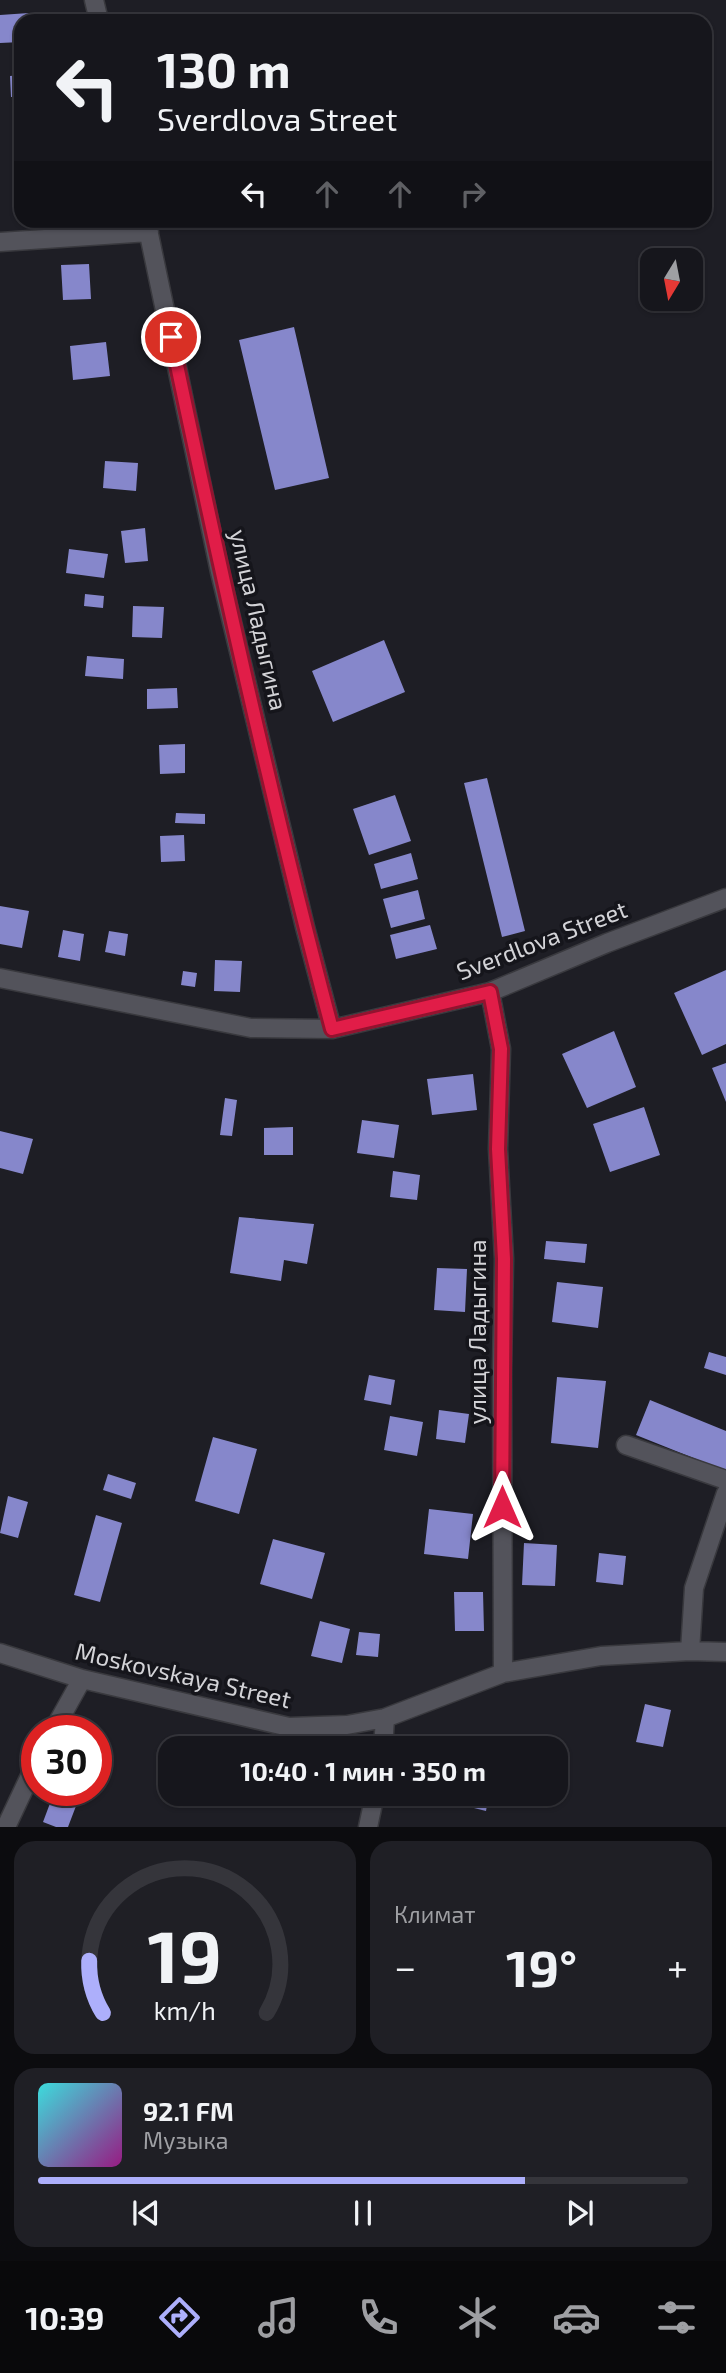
<!DOCTYPE html>
<html lang="ru">
<head>
<meta charset="utf-8">
<style>
  body { margin:0; font-family:"Exo 2",sans-serif; background:#1f1f25; color:#f1f3f6; height:100vh; display:flex; flex-direction:column; font-size:26px; white-space:nowrap }
  * { box-sizing:border-box; margin:0 }
  p { font-size:23px; color:#9e9fa3 }
  .icon { flex:none; width:38px; height:38px; fill:none; stroke:currentColor; stroke-width:2; stroke-linecap:round; stroke-linejoin:round }
  .map { position:relative; height:1827px; overflow:hidden }
  .side { display:flex; flex-direction:column; gap:14px; padding:14px; background:#0c0c0f; flex:1 }
  .side>* { flex:none }
  .top-card { position:absolute; left:14px; top:14px; width:698px; height:214px; border-radius:21px; box-shadow:0 2px 5px #0004,0 0 0 2px #35353b; background:#16161c; color:#f1f3f6; overflow:hidden }
  .needle { width:46px; rotate:190deg }
  .fabs { position:absolute; left:640px; top:248px; display:grid; gap:14px }
  .fabs a { display:grid; place-items:center; width:63px; height:63px; border-radius:14px; background:#16161c; box-shadow:0 2px 5px #0004,0 0 0 2px #35353b; font-size:35px }
  .speed { position:absolute; left:21px; top:1715px; display:flex; gap:14px; font-size:35px; font-weight:700; text-align:center }
  .speed>* { display:grid; place-content:center; width:91px; height:91px; border-radius:50%; background:#16161c; box-shadow:0 2px 5px #0004,0 0 0 2px #35353b; line-height:1 }
  .speed .limit { border:10px solid #d22; background:#fff; color:#111 }
  .pin { position:absolute; display:grid; place-items:center; width:60px; height:60px; color:#fff; margin:-30px; border:4px solid #fff; border-radius:50%; box-shadow:0 2px 7px #0007 }
  .me { position:absolute; width:77px; margin:-38px; rotate:0deg; stroke-linejoin:round; filter:drop-shadow(0 0 5px #0008) }
  .turn { display:flex; align-items:center; gap:24px; height:147px; padding:0 28px; font-size:32px }
  .turn .icon { width:91px; height:91px; stroke-width:2.5 }
  .turn b { display:block; font-size:49px; line-height:60px }
  .lanes { display:flex; align-items:center; height:66px; padding:0 28px; background:#0003; justify-content:center; gap:35px; direction:ltr }
  .lanes .off { opacity:.35 }
  .big { font-size:52px; font-weight:700; line-height:1.1 }
  .side .card { flex:1; display:flex; flex-direction:column; justify-content:center; gap:10px; min-width:0; padding:0 24px; border-radius:21px; background:#1f1f25 }
  .side .dial { align-items:center; gap:0 }
  .dial svg { height:182px; overflow:visible; fill:none; stroke:#35353b; stroke-width:7; stroke-linecap:round; text-anchor:middle }
  .dial text { fill:#f1f3f6; stroke:none }
  .song { display:flex; align-items:center; gap:21px }
  .cover { width:84px; height:84px; border-radius:10px; background:linear-gradient(135deg,hsl(180 70% 55%),hsl(310 70% 35%)) }
  .played { height:7px; border-radius:4px; background:linear-gradient(90deg,#adaffb 75%,#35353b 75%) }
  .keys { display:flex; justify-content:space-around; direction:ltr }
  .heat { display:flex; justify-content:space-between; align-items:center; font-size:38px; direction:ltr }
  .side .tiles { flex:1; display:grid; gap:14px; grid-template-columns:1fr 1fr }
  .card:last-child { grid-column:span 2 }
  .trip { position:absolute; left:158px; top:1736px; width:410px; height:70px; border-radius:21px; background:#16161c; box-shadow:0 2px 5px #0004,0 0 0 2px #35353b; font-weight:700; line-height:70px; text-align:center }
  .dock { display:flex; height:112px; justify-content:space-around; align-items:center; background:#09090b; color:#9e9fa3 }
  .dock .icon { width:49px; height:49px }
  .dock .current { color:#adaffb }
  .dock b { font-size:32px; color:#f1f3f6 }
  .map>svg:first-child { display:block }
  .building { fill:#8687cb }
  .lines { fill:none; stroke-linecap:round; stroke-linejoin:round }
  .minor-casing { stroke:#39393e; stroke-width:21 }
  .minor { stroke:#53535b; stroke-width:18 }
  .route-casing { stroke:#92132f; stroke-width:18 }
  .route { stroke:#e11d48; stroke-width:12 }
  .labels { text-anchor:middle; stroke-width:7; stroke-linejoin:round; paint-order:stroke }
  .street-label { font-size:24px; fill:#d3d3d7; stroke:#15151b }
</style>
</head>
<body>
<div class="map">
<svg width="726" height="1827" viewBox="0 0 726 1827">
  <rect width="100%" height="100%" fill="#1e1e25"/>
  <path class="building" d="M 29,13 L 30,21 L 21,21 L 21,42 L 0,43 L 0,15 Z
    M 21,75 L 21,97 L 11,97 L 10,76 Z
    M 89,264 L 91,299 L 63,300 L 61,265 Z
    M 294,327 L 329,478 L 275,490 L 239,340 Z
    M 106,342 L 110,376 L 73,380 L 70,346 Z
    M 105,461 L 138,463 L 136,491 L 103,488 Z
    M 145,528 L 148,561 L 125,563 L 121,531 Z
    M 69,549 L 108,554 L 104,578 L 66,573 Z
    M 85,594 L 104,596 L 103,608 L 84,606 Z
    M 133,606 L 164,607 L 162,638 L 132,637 Z
    M 384,640 L 405,692 L 333,722 L 312,671 Z
    M 87,656 L 124,659 L 123,679 L 85,676 Z
    M 177,688 L 178,708 L 147,709 L 147,689 Z
    M 185,744 L 185,773 L 160,774 L 159,745 Z
    M 487,778 L 525,931 L 502,937 L 464,783 Z
    M 395,795 L 411,841 L 369,855 L 353,809 Z
    M 176,813 L 205,814 L 205,824 L 175,823 Z
    M 184,835 L 185,861 L 161,862 L 160,836 Z
    M 411,853 L 418,879 L 381,889 L 374,864 Z
    M 418,890 L 425,919 L 391,928 L 383,899 Z
    M 0,906 L 29,911 L 22,948 L 0,944 Z
    M 430,925 L 437,949 L 396,959 L 390,935 Z
    M 63,930 L 84,934 L 80,961 L 58,957 Z
    M 109,931 L 128,934 L 125,956 L 105,952 Z
    M 215,960 L 242,961 L 240,992 L 214,991 Z
    M 726,970 L 726,1044 L 702,1055 L 674,993 Z
    M 183,971 L 197,973 L 195,987 L 181,985 Z
    M 614,1031 L 636,1087 L 587,1108 L 562,1054 Z
    M 726,1063 L 726,1102 L 712,1068 Z
    M 473,1074 L 477,1110 L 432,1115 L 427,1079 Z
    M 225,1098 L 237,1100 L 232,1136 L 220,1135 Z
    M 644,1107 L 660,1155 L 610,1172 L 593,1124 Z
    M 362,1120 L 399,1125 L 394,1158 L 357,1153 Z
    M 293,1127 L 293,1155 L 264,1155 L 264,1128 Z
    M 0,1131 L 33,1139 L 23,1174 L 0,1168 Z
    M 393,1171 L 420,1175 L 417,1200 L 390,1197 Z
    M 239,1217 L 314,1224 L 307,1264 L 284,1260 L 281,1281 L 230,1273 Z
    M 546,1241 L 587,1244 L 585,1263 L 544,1259 Z
    M 437,1268 L 467,1269 L 465,1312 L 434,1310 Z
    M 557,1282 L 603,1287 L 598,1328 L 552,1322 Z
    M 709,1352 L 726,1357 L 726,1375 L 704,1368 Z
    M 369,1375 L 395,1380 L 391,1405 L 364,1400 Z
    M 557,1377 L 606,1381 L 598,1448 L 551,1443 Z
    M 650,1400 L 726,1431 L 726,1471 L 636,1435 Z
    M 439,1410 L 469,1414 L 465,1443 L 436,1439 Z
    M 390,1416 L 423,1422 L 417,1456 L 384,1450 Z
    M 213,1437 L 257,1449 L 239,1514 L 195,1501 Z
    M 108,1474 L 136,1483 L 131,1499 L 103,1490 Z
    M 8,1496 L 28,1502 L 18,1538 L 0,1533 Z
    M 429,1509 L 473,1514 L 468,1559 L 424,1554 Z
    M 96,1515 L 122,1523 L 100,1602 L 74,1595 Z
    M 273,1539 L 325,1553 L 312,1599 L 260,1584 Z
    M 524,1543 L 557,1545 L 555,1586 L 522,1585 Z
    M 599,1553 L 626,1556 L 623,1585 L 596,1582 Z
    M 454,1592 L 483,1592 L 484,1631 L 455,1631 Z
    M 320,1621 L 350,1629 L 342,1663 L 311,1656 Z
    M 359,1632 L 380,1634 L 378,1657 L 356,1655 Z
    M 645,1704 L 671,1710 L 663,1747 L 636,1742 Z
    M 457,1794 L 489,1794 L 486,1811 L 454,1803 Z
    M 52,1798 L 76,1806 L 68,1827 L 56,1827 L 43,1822 Z"/>
  <g class="lines">
    <g class="minor-casing">
      <path id="minor" d="M 94,0 L 99,21
        M 146,220 L 220,572 L 305,927 L 332,1029
        M 0,242 L 149,232
        M 0,978 L 251,1028 L 332,1029 L 490,992 L 607,943 L 726,898
        M 490,992 L 501,1049 L 498,1149 L 504,1259 L 502,1369 L 503,1673
        M 626,1445 L 726,1480
        M 690,1651 L 694,1588 L 726,1493
        M 0,1653 L 82,1679 L 289,1727 L 347,1725 L 385,1718 L 503,1673 L 601,1656 L 690,1651 L 726,1652
        M 53,1731 L 82,1679
        M 383,1748 L 385,1718
        M 6,1827 L 37,1761
        M 368,1827 L 375,1794"/>
    </g>
    <use href="#minor" class="minor"/>
  </g>
  <g class="lines">
    <g class="route-casing">
      <path id="route" d="M 171,337 C 220,568 271,800 332,1029 L 490,992 L 501,1049 L 498,1149 L 504,1259 L 502,1507"/>
    </g>
    <use href="#route" class="route"/>
  </g>
  <g class="labels">
    <g class="street-label">
      <text transform="translate(258 620) rotate(77)" y="8">улица Ладыгина</text>
      <text transform="translate(542 941) rotate(-21)" y="8">Sverdlova Street</text>
      <text transform="translate(478 1332) rotate(-90)" y="8">улица Ладыгина</text>
      <text transform="translate(183 1676) rotate(13)" y="8">Moskovskaya Street</text>
    </g>
  </g>
</svg>
<div class="fabs">
<a><svg class="needle" viewBox="-14 -14 28 28"><path d="M0-13l5 13h-10z" fill="#e53935"/><path d="M0 13l5-13h-10z" fill="#9e9fa3"/></svg></a>
</div>
<div class="speed"><div class="limit">30</div></div>
<div class="pin" style="left:171px;top:337px;background:#d93025"><svg class="icon" aria-label="arrive" viewBox="0 0 24 24"><path d="M6 21V4h12l-3 4 3 4H6"/></svg></div>
<svg class="me" style="left:502px;top:1507px" viewBox="-20 -20 40 40"><path d="M0-17L14 15 0 8-14 15z" fill="#e11d48" stroke="#fff" stroke-width="4"/></svg>
<div class="trip">10:40 · 1 мин · 350 m</div>
<div class="top-card">
<div class="turn"><svg class="icon" aria-label="left" viewBox="0 0 24 24"><path d="M17 20v-9H6M10 6l-5 5 5 5"/></svg><div><b>130 m</b>Sverdlova Street</div></div>
<div class="lanes"><svg class="icon" aria-label="left" viewBox="0 0 24 24"><path d="M17 20v-9H6M10 6l-5 5 5 5"/></svg><svg class="icon off" aria-label="ahead" viewBox="0 0 24 24"><path d="M12 20V5M6 11l6-6 6 6"/></svg><svg class="icon off" aria-label="ahead" viewBox="0 0 24 24"><path d="M12 20V5M6 11l6-6 6 6"/></svg><svg class="icon off" aria-label="right" viewBox="0 0 24 24"><path d="M7 20v-9h11M14 6l5 5-5 5"/></svg></div>
</div>
</div>
<section class="side">
<div class="tiles">
<div class="card dial"><svg viewBox="0 0 100 80">
<path d="M14 69A42 42 0 1 1 86 69"/>
<path d="M14 69A42 42 0 0 1 8 46" stroke="#adaffb"/>
<text x="50" y="56" font-size="32" font-weight="700">19</text>
<text x="50" y="72" font-size="11">km/h</text>
</svg></div>
<div class="card"><p>Климат</p>
<div class="heat"><a>−</a><b class="big">19°</b><a>+</a></div>
</div>
<div class="card">
<div class="song"><i class="cover"></i><div><b>92.1 FM</b><p>Музыка</p></div></div>
<div class="played"></div>
<div class="keys"><svg class="icon" aria-label="previous" viewBox="0 0 24 24"><path d="M18 5L8 12l10 7zM5 5v14"/></svg><svg class="icon" aria-label="pause" viewBox="0 0 24 24"><path d="M8 5v14M16 5v14"/></svg><svg class="icon" aria-label="next" viewBox="0 0 24 24"><path d="M6 5l10 7-10 7zM19 5v14"/></svg></div>
</div>
</div>
</section>
<nav class="dock">
<b>10:39</b>
<svg class="icon current" aria-label="directions" viewBox="0 0 24 24"><path d="M12 3l9 9-9 9-9-9zM9 14v-3h6M13 9l2 2-2 2"/></svg>
<svg class="icon" aria-label="music" viewBox="0 0 24 24"><path d="M9 18V5l10-2v13"/><circle cx="6" cy="18" r="3"/><circle cx="16" cy="16" r="3"/></svg>
<svg class="icon" aria-label="phone" viewBox="0 0 24 24"><path d="M5 4h4l2 5-3 2q2 4 5 5l2-3 5 2v4C11 20 4 13 5 4z"/></svg>
<svg class="icon" aria-label="climate" viewBox="0 0 24 24"><path d="M12 3v18M4 7l16 10M4 17L20 7"/></svg>
<svg class="icon" aria-label="car" viewBox="0 0 24 24"><path d="M5 17H2v-5l4-1 3-4h7l3 4 3 1v5h-3M9 17h6M6 11h13"/><circle cx="7" cy="17" r="2"/><circle cx="17" cy="17" r="2"/></svg>
<svg class="icon" aria-label="filters" viewBox="0 0 24 24"><path d="M4 7h16M4 17h16"/><circle cx="9" cy="7" r="2"/><circle cx="15" cy="17" r="2"/></svg>
</nav>
</body>
</html>
